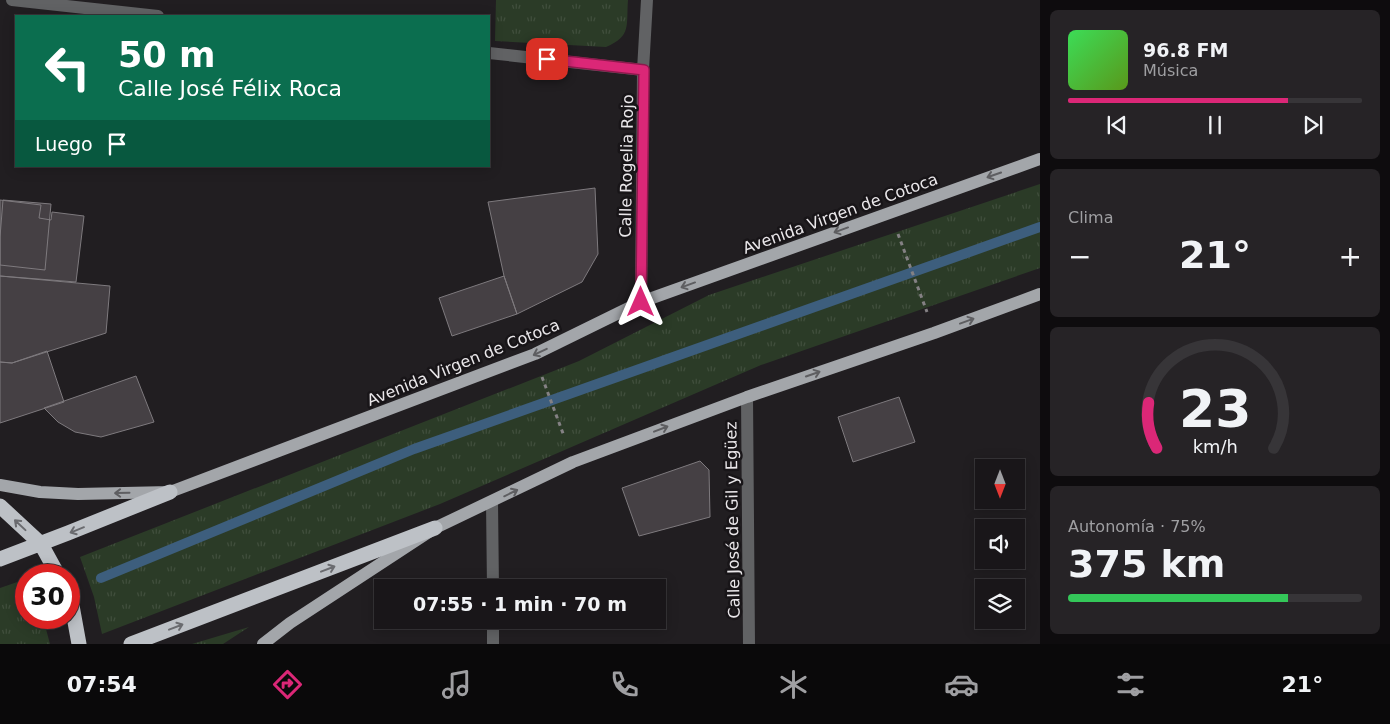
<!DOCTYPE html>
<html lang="es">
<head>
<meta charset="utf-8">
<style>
  body { margin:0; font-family:"DejaVu Sans",sans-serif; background:#262326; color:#f1f3f6; height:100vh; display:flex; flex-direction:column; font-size:19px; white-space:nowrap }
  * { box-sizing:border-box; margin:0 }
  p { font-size:16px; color:#9f9fa2 }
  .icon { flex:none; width:28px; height:28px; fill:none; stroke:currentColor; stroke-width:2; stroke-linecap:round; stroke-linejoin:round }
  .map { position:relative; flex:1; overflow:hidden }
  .sheet { display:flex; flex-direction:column; gap:10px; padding:10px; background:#0e0c0e; width:350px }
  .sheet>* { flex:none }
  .banner { position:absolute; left:15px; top:15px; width:475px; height:152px; border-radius:0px; box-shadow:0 2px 12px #0003,0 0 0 1px #373538; background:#0b6e4f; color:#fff; overflow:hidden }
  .needle { width:32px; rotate:180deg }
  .buttons { position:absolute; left:975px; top:459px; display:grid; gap:10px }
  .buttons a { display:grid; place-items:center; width:50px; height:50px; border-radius:0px; background:#191619; box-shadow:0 2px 12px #0003,0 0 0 1px #373538; font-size:25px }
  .speed { position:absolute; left:15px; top:564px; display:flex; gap:10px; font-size:25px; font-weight:700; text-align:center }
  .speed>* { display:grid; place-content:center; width:65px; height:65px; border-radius:50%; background:#191619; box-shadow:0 2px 12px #0003,0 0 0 1px #373538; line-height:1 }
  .speed .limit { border:8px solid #d22; background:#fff; color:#111 }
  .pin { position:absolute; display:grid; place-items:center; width:42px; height:42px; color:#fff; margin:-21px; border-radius:10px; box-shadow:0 2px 8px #0006 }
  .me { position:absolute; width:55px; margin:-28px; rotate:0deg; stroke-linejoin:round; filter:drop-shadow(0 0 4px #0008) }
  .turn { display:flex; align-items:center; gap:18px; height:105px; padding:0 20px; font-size:22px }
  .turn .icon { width:65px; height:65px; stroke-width:2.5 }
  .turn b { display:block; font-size:35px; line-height:42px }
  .then { display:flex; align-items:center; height:48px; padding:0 20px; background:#0003; gap:10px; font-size:19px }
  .big { font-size:38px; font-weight:700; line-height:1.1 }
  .sheet .tile { flex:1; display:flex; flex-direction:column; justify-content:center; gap:8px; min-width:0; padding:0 18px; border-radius:8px; background:#262326 }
  .sheet .dial { align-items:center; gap:0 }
  .dial svg { height:130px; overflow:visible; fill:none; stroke:#373538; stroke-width:7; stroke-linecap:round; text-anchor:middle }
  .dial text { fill:#f1f3f6; stroke:none }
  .song { display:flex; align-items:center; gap:15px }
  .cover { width:60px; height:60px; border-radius:8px; background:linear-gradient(135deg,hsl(130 70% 55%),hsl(90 70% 35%)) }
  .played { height:5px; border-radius:2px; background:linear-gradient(90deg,#db2777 75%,#373538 75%) }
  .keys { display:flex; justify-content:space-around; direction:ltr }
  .heat { display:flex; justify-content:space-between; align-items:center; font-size:28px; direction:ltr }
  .charge { height:8px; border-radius:4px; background:linear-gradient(90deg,#34c759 75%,#373538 0) }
  .trip { position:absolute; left:374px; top:579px; width:292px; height:50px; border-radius:0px; background:#191619; box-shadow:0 2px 12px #0003,0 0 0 1px #373538; font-weight:700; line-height:50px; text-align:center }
  .dock { display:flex; height:80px; justify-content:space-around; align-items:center; background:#0a090a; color:#9f9fa2 }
  .dock .icon { width:35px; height:35px }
  .dock .active { color:#db2777 }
  .dock b { font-size:22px; color:#f1f3f6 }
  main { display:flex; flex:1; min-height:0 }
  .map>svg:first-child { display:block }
  .grass { fill:url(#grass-tufts) }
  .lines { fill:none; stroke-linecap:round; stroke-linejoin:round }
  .stream { stroke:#3d5e7d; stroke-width:10 }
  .building { fill:#454044; stroke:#7e7a7e }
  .path { stroke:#848184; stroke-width:3; stroke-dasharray:4 4; stroke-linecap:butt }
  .street { stroke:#616264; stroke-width:12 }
  .primary { stroke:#a3a6aa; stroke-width:12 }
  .highway { stroke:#bdc1c6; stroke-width:15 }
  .oneway { stroke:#5e5e61 }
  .oneway2 { stroke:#6a6b6f }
  .route-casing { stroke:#8e194d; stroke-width:12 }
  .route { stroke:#db2777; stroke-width:9 }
  .labels { text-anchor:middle; stroke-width:5; stroke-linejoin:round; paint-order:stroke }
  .street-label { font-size:16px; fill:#eae7ea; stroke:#181518 }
</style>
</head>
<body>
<main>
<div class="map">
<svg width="1040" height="644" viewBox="0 0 1040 644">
  <defs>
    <pattern id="grass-tufts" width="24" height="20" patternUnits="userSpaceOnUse" patternTransform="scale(1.25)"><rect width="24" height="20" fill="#2b3b27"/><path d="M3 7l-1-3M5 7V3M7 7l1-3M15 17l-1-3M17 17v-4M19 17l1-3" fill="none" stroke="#404e3c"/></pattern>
  </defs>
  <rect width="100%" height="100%" fill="#211e21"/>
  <path class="grass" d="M 496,0 L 628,0 C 626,25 632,36 606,47 L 495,41 Z
    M 1040,184 L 1040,268 L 761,365 L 440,504 L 102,634 L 94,597 L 80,557 L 579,361 L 709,295 Z
    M 26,579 L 26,618 L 43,618 L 50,644 L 0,644 L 0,588 Z
    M 249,627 L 223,644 L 192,644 Z"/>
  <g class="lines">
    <path class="stream" d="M 101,578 L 414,449 L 1040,227"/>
  </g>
  <path class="building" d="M 595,188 L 598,254 L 582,282 L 517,314 L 504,276 L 488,202 Z
    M 0,200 L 41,205 L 39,218 L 51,220 L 52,212 L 84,216 L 76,282 L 0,276 Z
    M 3,200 L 51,204 L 45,270 L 0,265 L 0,237 Z
    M 0,276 L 110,286 L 106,333 L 12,363 L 0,362 Z
    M 504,276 L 517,314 L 452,336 L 439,298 Z
    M 47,351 L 64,402 L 0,423 L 0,362 L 12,363 Z
    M 136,376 L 154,422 L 101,437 L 75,432 L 58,422 L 44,408 Z
    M 899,397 L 915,442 L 853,462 L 838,417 Z
    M 700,461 L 709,470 L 710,517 L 639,536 L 622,488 Z"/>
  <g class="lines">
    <path class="path" d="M 898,234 L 927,312
      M 542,377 L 564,436"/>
    <path class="street" d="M 12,0 L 158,16
      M 489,53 L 643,70
      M 641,302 L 643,70 L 647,0
      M 747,397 L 749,644
      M 492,502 L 493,588
      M 493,620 L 493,644"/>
    <path class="primary" d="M 0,485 L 40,492 L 78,494 L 170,492 L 535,354 L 641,302 L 1040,159
      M 263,644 L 290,623 L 435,528 L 573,462 L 747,397 L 934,333 L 1040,294"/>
    <path class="highway" d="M 0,506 L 41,544 L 58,575
      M 0,559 L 68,533 L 170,492
      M 69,595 L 71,600 L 79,644
      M 131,644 L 435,528"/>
  </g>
  <defs><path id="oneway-shaft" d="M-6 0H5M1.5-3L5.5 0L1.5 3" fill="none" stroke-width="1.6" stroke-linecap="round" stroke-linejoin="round" transform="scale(1.25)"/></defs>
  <g class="oneway">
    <use href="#oneway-shaft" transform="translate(994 175) rotate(161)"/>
    <use href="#oneway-shaft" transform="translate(841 230) rotate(160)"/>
    <use href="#oneway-shaft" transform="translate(688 285) rotate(160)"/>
    <use href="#oneway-shaft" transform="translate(967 321) rotate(-20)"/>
    <use href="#oneway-shaft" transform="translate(540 352) rotate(155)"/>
    <use href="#oneway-shaft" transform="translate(813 374) rotate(-19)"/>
    <use href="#oneway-shaft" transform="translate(661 429) rotate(-21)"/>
    <use href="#oneway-shaft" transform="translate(122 493) rotate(179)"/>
    <use href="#oneway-shaft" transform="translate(511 493) rotate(-26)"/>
  </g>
  <g class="oneway2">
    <use href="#oneway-shaft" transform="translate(20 525) rotate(-137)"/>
    <use href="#oneway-shaft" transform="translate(77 530) rotate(158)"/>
    <use href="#oneway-shaft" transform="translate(328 569) rotate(-21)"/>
    <use href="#oneway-shaft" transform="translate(176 627) rotate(-21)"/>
  </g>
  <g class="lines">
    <g class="route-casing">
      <path id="route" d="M 547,59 L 644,70 L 641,302"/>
    </g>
    <use href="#route" class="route"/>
  </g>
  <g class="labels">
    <g class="street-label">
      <text transform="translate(626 166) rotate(-89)" y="6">Calle Rogelia Rojo</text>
      <text transform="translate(840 213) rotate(-20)" y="6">Avenida Virgen de Cotoca</text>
      <text transform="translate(463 362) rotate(-22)" y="6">Avenida Virgen de Cotoca</text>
      <text transform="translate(732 520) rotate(-91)" y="6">Calle José de Gil y Egüez</text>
    </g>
  </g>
</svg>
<div class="buttons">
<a><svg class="needle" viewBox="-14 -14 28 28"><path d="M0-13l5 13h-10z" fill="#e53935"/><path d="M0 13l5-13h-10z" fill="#9f9fa2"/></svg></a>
<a><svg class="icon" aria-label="sound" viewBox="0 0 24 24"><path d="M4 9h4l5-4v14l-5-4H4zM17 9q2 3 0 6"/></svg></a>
<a><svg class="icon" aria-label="layers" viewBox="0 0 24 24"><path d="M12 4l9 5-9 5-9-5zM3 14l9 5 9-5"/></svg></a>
</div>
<div class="speed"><div class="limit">30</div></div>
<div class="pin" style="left:547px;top:59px;background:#d93025"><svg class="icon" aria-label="arrive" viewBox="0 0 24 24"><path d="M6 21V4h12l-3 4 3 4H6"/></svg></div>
<svg class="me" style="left:641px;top:302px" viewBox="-20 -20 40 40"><path d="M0-17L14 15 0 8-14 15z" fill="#db2777" stroke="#fff" stroke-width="4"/></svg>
<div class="trip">07:55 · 1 min · 70 m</div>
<div class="banner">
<div class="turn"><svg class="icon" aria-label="left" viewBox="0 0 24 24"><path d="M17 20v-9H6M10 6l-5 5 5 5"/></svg><div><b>50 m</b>Calle José Félix Roca</div></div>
<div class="then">Luego<svg class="icon" aria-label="arrive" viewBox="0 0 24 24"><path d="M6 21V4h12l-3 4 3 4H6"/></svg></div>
</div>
</div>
<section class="sheet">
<div class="tile">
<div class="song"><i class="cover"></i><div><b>96.8 FM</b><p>Música</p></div></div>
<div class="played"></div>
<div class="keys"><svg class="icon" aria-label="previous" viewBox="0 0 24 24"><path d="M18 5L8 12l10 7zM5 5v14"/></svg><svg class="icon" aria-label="pause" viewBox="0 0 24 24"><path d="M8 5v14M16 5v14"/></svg><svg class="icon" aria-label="next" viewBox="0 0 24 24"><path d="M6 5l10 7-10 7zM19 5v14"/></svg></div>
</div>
<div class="tile"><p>Clima</p>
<div class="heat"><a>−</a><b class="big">21°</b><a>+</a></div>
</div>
<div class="tile dial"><svg viewBox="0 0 100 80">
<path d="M14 69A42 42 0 1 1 86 69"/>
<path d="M14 69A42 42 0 0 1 9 41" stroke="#db2777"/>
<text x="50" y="56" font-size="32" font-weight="700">23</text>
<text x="50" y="72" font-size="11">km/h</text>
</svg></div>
<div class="tile"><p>Autonomía · 75%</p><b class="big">375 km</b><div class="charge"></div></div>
</section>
</main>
<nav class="dock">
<b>07:54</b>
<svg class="icon active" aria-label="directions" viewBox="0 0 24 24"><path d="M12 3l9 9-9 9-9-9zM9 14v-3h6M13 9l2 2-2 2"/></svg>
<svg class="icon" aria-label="music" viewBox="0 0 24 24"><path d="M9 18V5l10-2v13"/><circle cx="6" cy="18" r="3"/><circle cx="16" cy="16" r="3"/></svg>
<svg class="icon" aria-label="phone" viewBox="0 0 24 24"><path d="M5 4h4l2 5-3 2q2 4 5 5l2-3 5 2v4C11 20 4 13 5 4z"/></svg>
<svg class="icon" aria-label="climate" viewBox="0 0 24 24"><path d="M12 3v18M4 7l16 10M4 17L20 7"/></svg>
<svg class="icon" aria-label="car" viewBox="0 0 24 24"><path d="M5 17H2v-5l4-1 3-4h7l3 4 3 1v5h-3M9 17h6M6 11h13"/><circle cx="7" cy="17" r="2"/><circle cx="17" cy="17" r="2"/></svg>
<svg class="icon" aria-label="filters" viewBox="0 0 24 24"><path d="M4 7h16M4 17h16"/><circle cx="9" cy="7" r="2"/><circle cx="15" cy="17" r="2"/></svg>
<b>21°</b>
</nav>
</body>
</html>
